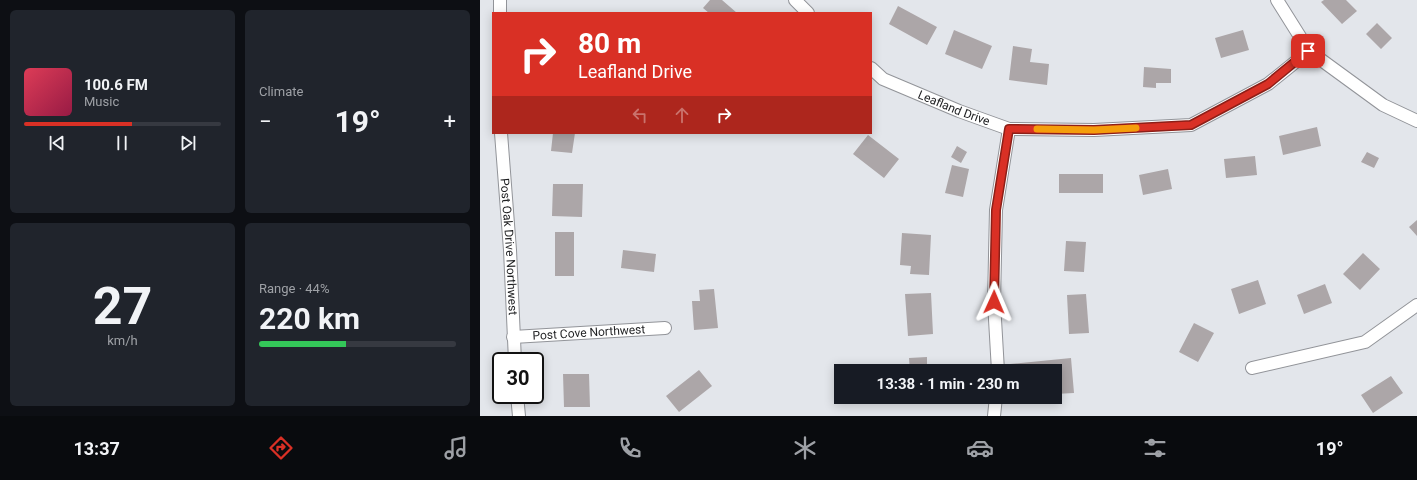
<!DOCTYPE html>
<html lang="en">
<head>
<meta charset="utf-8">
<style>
  body { margin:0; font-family:Roboto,sans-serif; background:#20242c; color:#f1f3f6; height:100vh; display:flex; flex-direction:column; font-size:15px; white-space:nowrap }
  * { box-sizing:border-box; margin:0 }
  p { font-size:13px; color:#9ea1a6 }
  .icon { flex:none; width:22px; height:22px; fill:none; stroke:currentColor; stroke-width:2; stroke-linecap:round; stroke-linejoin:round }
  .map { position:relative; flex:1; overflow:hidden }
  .drawer { display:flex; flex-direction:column; gap:10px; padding:10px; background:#0d0f14; width:480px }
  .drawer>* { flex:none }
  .guide { position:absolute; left:12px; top:12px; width:380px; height:122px; border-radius:0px; box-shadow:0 2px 10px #0003; background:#d93025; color:#fff; overflow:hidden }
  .speed { position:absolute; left:12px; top:352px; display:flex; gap:8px; font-size:20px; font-weight:700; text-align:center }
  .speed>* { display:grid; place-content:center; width:52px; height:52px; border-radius:50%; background:#171b24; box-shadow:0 2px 10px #0003; line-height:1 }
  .speed .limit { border:2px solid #111; border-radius:6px; background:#fff; color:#111 }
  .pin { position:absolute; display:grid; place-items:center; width:34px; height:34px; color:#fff; margin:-17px; border-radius:8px; box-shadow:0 2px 6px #0006 }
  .me { position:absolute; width:44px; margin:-22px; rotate:1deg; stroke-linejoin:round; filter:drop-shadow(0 0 3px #0008) }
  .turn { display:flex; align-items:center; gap:14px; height:84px; padding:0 20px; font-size:18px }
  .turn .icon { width:52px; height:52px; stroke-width:2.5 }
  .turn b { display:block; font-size:28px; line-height:34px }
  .lanes { display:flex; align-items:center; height:38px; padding:0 20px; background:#0003; justify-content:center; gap:20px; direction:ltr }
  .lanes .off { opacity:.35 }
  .big { font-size:30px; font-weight:700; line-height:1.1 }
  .drawer .card { flex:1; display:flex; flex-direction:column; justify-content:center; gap:6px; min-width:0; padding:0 14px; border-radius:6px; background:#20242c }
  .drawer .dial { align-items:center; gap:0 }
  .dial b { font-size:52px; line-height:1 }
  .song { display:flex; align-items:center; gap:12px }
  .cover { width:48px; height:48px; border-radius:6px; background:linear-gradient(135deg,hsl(350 70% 55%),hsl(340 70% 35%)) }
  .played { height:4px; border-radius:2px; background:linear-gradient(90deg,#d93025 55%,#363941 55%) }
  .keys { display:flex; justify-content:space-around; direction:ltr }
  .heat { display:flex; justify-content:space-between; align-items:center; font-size:22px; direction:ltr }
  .charge { height:6px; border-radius:3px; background:linear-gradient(90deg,#34c759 44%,#363941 0) }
  .drawer .tiles { flex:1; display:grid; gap:10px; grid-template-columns:repeat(2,1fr) }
  .trip { position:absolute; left:354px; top:364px; width:228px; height:40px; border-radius:0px; background:#171b24; box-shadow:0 2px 10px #0003; font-weight:700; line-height:40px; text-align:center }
  .dock { display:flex; height:64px; justify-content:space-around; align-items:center; background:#090b0e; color:#9ea1a6 }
  .dock .icon { width:28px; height:28px }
  .dock .selected { color:#d93025 }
  .dock b { font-size:18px; color:#f1f3f6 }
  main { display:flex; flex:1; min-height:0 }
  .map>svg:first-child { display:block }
  .building { fill:#aca6a8 }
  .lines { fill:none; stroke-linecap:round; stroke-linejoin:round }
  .street-casing { stroke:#929499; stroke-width:14 }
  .street { stroke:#fff; stroke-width:12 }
  .route-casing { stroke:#8d1f18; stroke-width:10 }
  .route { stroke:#d93025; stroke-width:7 }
  .slow { stroke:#f59e0b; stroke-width:7 }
  .labels { text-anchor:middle; stroke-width:3; stroke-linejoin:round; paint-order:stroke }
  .street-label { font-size:12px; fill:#1e1f21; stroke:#fff }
</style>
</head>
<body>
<main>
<section class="drawer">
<div class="tiles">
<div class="card">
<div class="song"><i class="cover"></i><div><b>100.6 FM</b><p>Music</p></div></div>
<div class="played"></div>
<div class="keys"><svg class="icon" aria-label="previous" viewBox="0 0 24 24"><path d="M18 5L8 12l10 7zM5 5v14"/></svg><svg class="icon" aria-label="pause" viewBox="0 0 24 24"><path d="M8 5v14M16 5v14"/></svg><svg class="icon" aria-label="next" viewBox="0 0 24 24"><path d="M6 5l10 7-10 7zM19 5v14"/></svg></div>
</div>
<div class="card"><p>Climate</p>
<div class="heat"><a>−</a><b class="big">19°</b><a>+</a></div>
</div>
<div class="card dial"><b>27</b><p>km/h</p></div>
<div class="card"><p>Range · 44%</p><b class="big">220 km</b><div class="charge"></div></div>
</div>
</section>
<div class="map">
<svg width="937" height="416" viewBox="0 0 937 416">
  <rect width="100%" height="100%" fill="#e3e6eb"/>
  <path class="building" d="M 230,0 L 242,0 L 257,13 L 229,13 L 223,8 Z
    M 844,0 L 866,0 L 877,11 L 862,24 L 841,2 Z
    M 418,6 L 457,27 L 447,45 L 409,24 Z
    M 897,23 L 912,38 L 901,49 L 886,34 Z
    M 474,30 L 512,46 L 502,69 L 465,54 Z
    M 763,30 L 769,50 L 741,58 L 735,38 Z
    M 533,46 L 552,49 L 550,62 L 569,64 L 567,85 L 529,80 Z
    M 664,67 L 691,69 L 691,83 L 676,83 L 676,88 L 663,87 Z
    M 837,127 L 841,146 L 803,155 L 799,136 Z
    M 73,133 L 95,133 L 92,153 L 71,151 Z
    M 388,135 L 419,159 L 404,178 L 373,154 Z
    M 477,146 L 487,152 L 481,163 L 471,157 Z
    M 887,152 L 899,158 L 894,168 L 881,162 Z
    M 775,156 L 777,175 L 746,178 L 744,159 Z
    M 472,165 L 489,169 L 483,197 L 465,193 Z
    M 688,169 L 692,189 L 663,195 L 659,175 Z
    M 579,174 L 623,174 L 623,193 L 579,193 Z
    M 73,184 L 103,184 L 102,217 L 72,216 Z
    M 937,220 L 937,236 L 929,227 Z
    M 75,232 L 94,232 L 94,276 L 75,276 Z
    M 422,233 L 451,235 L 449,275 L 430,274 L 431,266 L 420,265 Z
    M 586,241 L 606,242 L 604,272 L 584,271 Z
    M 143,250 L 176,254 L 174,272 L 141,268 Z
    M 883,253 L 900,269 L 880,290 L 863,274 Z
    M 778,280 L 786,304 L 759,314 L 751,289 Z
    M 845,284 L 852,303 L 824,314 L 817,295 Z
    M 234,289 L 238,328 L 214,330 L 212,301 L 220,301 L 219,290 Z
    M 451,293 L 453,334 L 428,336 L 425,294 Z
    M 606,294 L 609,333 L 589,334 L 587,295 Z
    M 714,323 L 734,333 L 718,362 L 699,352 Z
    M 447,357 L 447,371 L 430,371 L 429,358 Z
    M 591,358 L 594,393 L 575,394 L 575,371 L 529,371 L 530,364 Z
    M 219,370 L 232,386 L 199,412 L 186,396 Z
    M 83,374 L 109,374 L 110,407 L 84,407 Z
    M 911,376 L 923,393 L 893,413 L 881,395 Z"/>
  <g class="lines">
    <g class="street-casing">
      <g id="street">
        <path d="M 315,0 L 328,13"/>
        <path d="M 797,0 L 829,51 L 903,105 L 937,121"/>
        <path d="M 20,13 L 20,0"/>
        <path id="s1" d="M 391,68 L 403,79 L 479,111 L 529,129 L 614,130 L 711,125 L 788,84 L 829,51"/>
        <path id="s2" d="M 21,133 L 30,250 L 35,361"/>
        <path id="s3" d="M 33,337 L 185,328"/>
        <path d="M 772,368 L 885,342 L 937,305"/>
        <path d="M 518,371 L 514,302 L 516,210 L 529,129"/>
        <path d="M 37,395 L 39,416"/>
        <path d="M 514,416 L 516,397"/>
      </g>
    </g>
    <use href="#street" class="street"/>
  </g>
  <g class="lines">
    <g class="route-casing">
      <path id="route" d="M 514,302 L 516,210 L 529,129 L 614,130 L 711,125 L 788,84 L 828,51"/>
    </g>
    <use href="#route" class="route"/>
    <path class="slow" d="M 557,129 L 614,130 L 656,128"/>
  </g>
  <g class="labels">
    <g class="street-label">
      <text dy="4" stroke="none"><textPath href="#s1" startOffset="93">Leafland Drive</textPath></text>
      <text dy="4" stroke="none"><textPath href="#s2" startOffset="114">Post Oak Drive Northwest</textPath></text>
      <text dy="4" stroke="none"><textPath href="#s3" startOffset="76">Post Cove Northwest</textPath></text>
    </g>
  </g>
</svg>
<div class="speed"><div class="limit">30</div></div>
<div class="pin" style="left:828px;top:51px;background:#d93025"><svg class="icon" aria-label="arrive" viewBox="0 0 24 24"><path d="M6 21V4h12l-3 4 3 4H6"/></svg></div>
<svg class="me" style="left:514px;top:302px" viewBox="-20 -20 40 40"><path d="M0-17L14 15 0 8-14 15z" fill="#d93025" stroke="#fff" stroke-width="4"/></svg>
<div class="trip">13:38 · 1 min · 230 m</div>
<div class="guide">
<div class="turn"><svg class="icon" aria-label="right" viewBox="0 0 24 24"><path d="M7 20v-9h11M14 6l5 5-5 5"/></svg><div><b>80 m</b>Leafland Drive</div></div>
<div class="lanes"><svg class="icon off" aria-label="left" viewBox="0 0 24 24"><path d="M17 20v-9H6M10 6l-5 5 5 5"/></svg><svg class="icon off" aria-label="ahead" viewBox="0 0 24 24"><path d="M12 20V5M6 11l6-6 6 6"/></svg><svg class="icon" aria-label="right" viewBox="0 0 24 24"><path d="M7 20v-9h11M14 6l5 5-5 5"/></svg></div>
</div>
</div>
</main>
<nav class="dock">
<b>13:37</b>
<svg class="icon selected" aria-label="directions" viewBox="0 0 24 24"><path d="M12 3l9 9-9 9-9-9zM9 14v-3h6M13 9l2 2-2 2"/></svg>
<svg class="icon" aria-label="music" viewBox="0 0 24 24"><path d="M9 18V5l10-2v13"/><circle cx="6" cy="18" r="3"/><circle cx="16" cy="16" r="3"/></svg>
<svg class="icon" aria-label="phone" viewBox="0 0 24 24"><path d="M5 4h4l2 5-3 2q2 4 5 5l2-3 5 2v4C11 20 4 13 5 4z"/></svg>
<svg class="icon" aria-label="climate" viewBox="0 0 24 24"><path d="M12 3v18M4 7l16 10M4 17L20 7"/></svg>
<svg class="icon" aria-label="car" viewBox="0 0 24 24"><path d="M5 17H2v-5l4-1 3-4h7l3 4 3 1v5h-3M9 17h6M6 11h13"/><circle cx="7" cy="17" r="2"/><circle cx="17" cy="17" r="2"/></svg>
<svg class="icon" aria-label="filters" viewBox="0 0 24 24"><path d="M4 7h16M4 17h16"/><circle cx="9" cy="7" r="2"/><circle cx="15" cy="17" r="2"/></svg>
<b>19°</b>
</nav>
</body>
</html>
